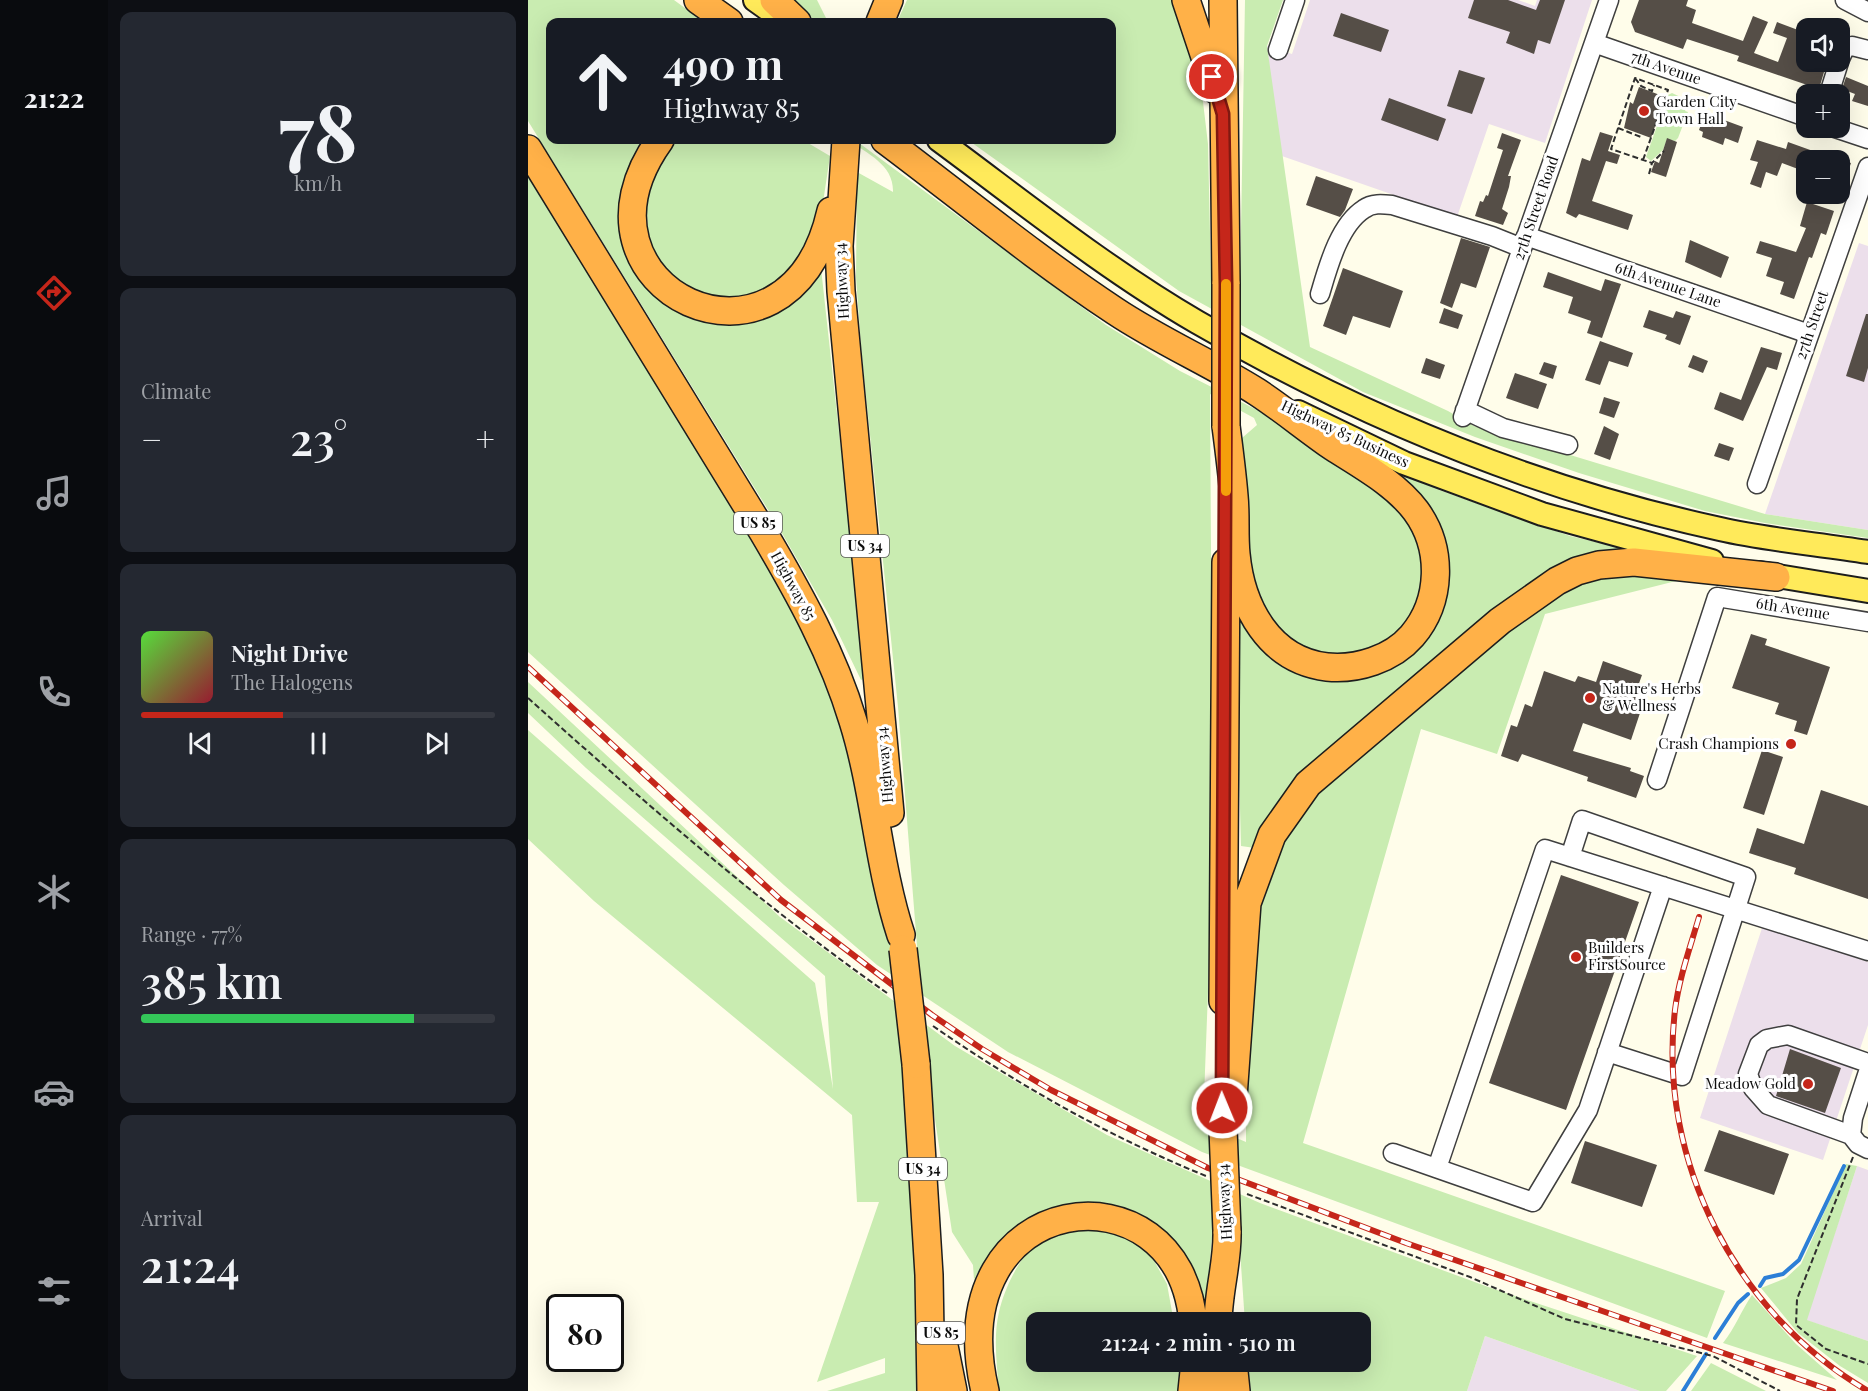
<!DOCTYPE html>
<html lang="en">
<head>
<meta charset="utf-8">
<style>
  body { margin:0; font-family:"Playfair Display",serif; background:#242831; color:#f1f3f6; height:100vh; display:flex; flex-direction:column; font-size:22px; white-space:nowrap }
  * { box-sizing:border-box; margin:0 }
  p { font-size:20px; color:#9ea1a6 }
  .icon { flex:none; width:33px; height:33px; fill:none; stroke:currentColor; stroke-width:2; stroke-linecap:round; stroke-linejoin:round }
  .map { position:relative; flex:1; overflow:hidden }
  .details { display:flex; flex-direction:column; gap:12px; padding:12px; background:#0d0f14; width:420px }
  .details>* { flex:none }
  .guide { position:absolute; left:18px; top:18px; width:570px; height:126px; border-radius:12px; box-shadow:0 6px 24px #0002; background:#171b24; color:#f1f3f6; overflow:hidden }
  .tools { position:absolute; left:1268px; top:18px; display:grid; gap:12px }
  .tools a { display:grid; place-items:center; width:54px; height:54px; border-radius:12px; background:#171b24; box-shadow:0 6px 24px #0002; font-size:30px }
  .speed { position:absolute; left:18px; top:1294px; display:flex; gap:12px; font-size:30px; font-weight:700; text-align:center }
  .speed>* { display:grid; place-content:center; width:78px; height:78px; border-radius:50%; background:#171b24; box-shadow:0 6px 24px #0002; line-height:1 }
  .speed .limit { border:3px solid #111; border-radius:9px; background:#fff; color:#111 }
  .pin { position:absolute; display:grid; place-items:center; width:51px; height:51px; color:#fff; margin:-26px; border:3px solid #fff; border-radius:50%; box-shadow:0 2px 6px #0007 }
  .me { position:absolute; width:66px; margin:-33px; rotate:359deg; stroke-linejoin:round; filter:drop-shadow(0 0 4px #0008) }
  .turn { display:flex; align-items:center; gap:21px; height:126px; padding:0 18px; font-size:27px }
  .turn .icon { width:78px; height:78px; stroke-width:2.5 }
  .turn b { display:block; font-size:42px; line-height:51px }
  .big { font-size:45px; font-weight:600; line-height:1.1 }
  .details .widget { flex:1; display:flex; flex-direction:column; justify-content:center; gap:9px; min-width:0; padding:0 21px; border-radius:12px; background:#242831 }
  .details .dial { align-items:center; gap:0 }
  .dial b { font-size:78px; line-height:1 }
  .song { display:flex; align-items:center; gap:18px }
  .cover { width:72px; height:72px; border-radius:9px; background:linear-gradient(135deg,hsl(110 70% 55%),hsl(350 70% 35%)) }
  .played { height:6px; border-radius:3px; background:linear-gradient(90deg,#c5261a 40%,#363941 40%) }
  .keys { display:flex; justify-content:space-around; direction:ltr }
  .heat { display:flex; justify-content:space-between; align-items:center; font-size:33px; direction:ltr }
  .charge { height:9px; border-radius:4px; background:linear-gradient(90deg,#34c759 77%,#363941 0) }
  .trip { position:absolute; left:498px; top:1312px; width:345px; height:60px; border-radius:12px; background:#171b24; box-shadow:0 6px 24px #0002; font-weight:600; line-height:60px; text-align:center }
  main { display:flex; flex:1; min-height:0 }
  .tabs { display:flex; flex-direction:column; width:108px; justify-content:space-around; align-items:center; background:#090b0e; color:#9ea1a6 }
  .tabs .icon { width:42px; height:42px }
  .tabs .active { color:#c5261a }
  .tabs b { font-size:27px; color:#f1f3f6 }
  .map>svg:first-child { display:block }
  .industrial { fill:#ecdfeb }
  .green { fill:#c9ecb1 }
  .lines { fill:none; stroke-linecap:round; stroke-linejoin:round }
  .stream { stroke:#2c7fd7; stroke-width:4 }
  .building { fill:#554e47 }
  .minor-casing { stroke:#3f3f3f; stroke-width:21 }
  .major-casing { stroke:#1d1d1d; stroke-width:26 }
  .highway-casing { stroke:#1d1d1d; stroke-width:30 }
  .path { stroke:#2e2e2e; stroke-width:2; stroke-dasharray:6 3; stroke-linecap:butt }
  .minor { stroke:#fff; stroke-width:18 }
  .major { stroke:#ffea5a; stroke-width:22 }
  .highway { stroke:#ffb148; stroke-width:27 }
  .rail-casing { stroke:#c5261a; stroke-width:6 }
  .rail { stroke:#fff; stroke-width:4; stroke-dasharray:11; stroke-linecap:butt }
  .highway-bridge-casing { stroke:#1d1d1d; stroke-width:30; stroke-linecap:butt }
  .highway-bridge { stroke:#ffb148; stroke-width:27 }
  .route-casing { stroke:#801911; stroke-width:15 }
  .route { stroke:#c5261a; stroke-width:10 }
  .slow { stroke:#f59e0b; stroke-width:10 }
  .poi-dot { fill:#c5261a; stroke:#fff; stroke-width:2 }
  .labels { text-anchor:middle; stroke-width:6; stroke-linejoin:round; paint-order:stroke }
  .shield { fill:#fff; stroke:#555; stroke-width:1.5 }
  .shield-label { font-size:14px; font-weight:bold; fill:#0c0c0c }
  .street-label { font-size:15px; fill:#0c0c0c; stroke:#fff }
  .poi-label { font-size:15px; fill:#0c0c0c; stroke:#fff; text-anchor:start }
</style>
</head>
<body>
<main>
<nav class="tabs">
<b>21:22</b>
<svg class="icon active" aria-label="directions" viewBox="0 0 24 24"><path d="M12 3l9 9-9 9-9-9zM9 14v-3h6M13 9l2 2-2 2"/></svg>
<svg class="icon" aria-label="music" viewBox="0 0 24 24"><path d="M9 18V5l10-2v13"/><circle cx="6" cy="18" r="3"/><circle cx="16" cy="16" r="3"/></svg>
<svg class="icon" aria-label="phone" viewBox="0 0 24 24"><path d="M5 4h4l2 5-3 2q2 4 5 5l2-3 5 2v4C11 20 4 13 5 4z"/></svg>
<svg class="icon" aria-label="climate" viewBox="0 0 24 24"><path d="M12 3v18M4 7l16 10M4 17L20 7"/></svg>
<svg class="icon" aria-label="car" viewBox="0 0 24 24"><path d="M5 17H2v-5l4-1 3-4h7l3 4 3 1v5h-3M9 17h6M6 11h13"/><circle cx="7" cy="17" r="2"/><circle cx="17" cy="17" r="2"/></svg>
<svg class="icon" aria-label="filters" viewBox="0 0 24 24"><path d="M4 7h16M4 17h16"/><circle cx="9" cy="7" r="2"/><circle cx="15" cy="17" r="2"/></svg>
</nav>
<section class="details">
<div class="widget dial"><b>78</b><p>km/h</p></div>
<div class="widget"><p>Climate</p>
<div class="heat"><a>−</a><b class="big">23°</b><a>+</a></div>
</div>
<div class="widget">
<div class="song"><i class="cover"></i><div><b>Night Drive</b><p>The Halogens</p></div></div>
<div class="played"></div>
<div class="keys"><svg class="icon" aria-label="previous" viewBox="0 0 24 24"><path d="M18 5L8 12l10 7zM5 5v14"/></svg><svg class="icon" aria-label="pause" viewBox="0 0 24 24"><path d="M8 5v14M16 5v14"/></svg><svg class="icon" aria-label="next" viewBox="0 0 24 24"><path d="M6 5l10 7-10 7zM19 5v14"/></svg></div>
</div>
<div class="widget"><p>Range · 77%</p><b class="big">385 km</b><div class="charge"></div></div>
<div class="widget"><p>Arrival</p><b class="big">21:24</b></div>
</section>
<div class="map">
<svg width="1340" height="1391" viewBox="0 0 1340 1391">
  <rect width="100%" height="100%" fill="#fffdea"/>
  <path class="industrial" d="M 782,0 L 990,0 L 1007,6 L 1009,0 L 1064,0 L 1017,143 L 961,124 L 929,217 L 751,155 L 739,46 L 764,54 Z
    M 1331,243 L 1340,246 L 1340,530 L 1237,514 Z
    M 1235,925 L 1340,962 L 1340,1025 L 1295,1160 L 1172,1118 Z
    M 1329,1166 L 1340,1170 L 1340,1341 L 1278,1320 Z
    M 957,1336 L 1112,1391 L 939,1391 Z"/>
  <path class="green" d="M 0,0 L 146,0 L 176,22 L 22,22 L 22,140 L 123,140 L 98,236 L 174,315 L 293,268 L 338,678 L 333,680 L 304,620 L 247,521 L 0,121 Z
    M 257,0 L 289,0 L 300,22 L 280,22 Z
    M 379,0 L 646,0 L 673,85 L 680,144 L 683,278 L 712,289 L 717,0 L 755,0 L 739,46 L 782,347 L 920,411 L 946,426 L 1237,514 L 1340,530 L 1340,538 L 1237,523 L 1177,511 L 1051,473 L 947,437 L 835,392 L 651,291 L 440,140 L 584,140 L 584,22 L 369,22 Z
    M 1144,93 L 1161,101 L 1157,111 L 1160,112 L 1150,138 L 1147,141 L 1139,139 L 1135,150 L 1123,161 L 1118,157 L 1140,95 Z
    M 139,140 L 275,140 L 302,156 L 290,236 L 246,289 L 202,299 L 163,293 L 141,275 L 121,250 L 117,174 Z
    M 320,140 L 327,140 L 578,325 L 652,371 L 729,410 L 877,510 L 892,537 L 897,592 L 872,635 L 827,656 L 775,651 L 751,640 L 716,572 L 714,438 L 729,425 L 726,418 L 682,394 L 685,859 L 675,1124 L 718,1142 L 718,1046 L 731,897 L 749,854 L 771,813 L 816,769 L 1011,604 L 1056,577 L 1089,569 L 1198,581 L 1197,586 L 1152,580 L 1017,614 L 969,754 L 893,729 L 775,1143 L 1197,1291 L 1179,1338 L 674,1152 L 480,1052 L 349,965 L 256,885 L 0,652 L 0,169 L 162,431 L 270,619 L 300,677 L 390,958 L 370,707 L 333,347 L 328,277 L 329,172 L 365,192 C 366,165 340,154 320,140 Z
    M 860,467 L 912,485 L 911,490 L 1042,536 L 1107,551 L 1055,557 L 727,848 L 713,846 L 707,617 L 717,616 L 726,636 L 837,673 L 917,587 Z
    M 0,682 L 252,917 L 427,1046 L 579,1135 L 732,1203 L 963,1288 L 1169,1356 L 1138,1391 L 1112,1391 L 957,1336 L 939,1391 L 723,1391 L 719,1362 L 832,1362 L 832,1323 L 717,1323 L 711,1236 L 685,1226 L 682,1259 L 684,1288 L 679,1323 L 660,1265 L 529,1210 C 492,1222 462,1244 446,1280 L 445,1265 L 424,1232 L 400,1073 L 389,1271 L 392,1391 L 299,1391 L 357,1373 L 357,1358 L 289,1382 L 351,1202 L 329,1202 L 324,1115 L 66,901 L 0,839 L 0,730 L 287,983 L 305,1089 L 297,976 L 58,768 L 0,713 Z
    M 1318,1164 L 1329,1166 L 1279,1320 L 1340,1341 L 1340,1383 L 1312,1366 L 1270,1333 L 1233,1288 L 1258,1278 L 1273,1264 Z
    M 555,1228 L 599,1237 L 624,1257 L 639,1284 L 646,1323 L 508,1323 L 508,1362 L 653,1362 L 652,1391 L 471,1391 C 469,1366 465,1337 471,1312 C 477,1286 496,1245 523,1233 C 532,1230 546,1230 555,1228 Z
    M 1224,1295 L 1268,1344 L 1309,1380 L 1195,1343 C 1207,1328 1213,1311 1224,1295 Z
    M 1183,1363 L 1238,1391 L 1163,1391 Z"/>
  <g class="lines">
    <path class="stream" d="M 1232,1286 L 1237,1278 L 1255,1274 L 1271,1260 L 1316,1166
      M 1187,1338 L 1210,1303 L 1220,1294
      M 1155,1391 L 1178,1354"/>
  </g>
  <path class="building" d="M 946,0 L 980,0 L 1008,10 L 1012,0 L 1037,0 L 1022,44 L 1010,40 L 1006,54 L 978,43 L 982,32 L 940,18 Z
    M 1111,0 L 1160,0 L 1158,6 L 1168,10 L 1164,23 L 1215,41 L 1225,16 L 1240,22 L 1226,53 L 1250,62 L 1259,38 L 1245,33 L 1249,22 L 1278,33 L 1278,62 L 1296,72 L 1291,89 L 1209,61 L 1211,56 L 1159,39 L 1155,49 L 1107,32 L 1103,22 Z
    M 813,13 L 861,30 L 853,52 L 805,36 Z
    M 931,70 L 957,78 L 944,114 L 919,106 Z
    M 1318,77 L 1340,86 L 1340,106 L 1324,101 L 1327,94 L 1314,89 Z
    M 1111,87 L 1137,97 L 1123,138 L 1096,128 L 1102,102 L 1105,104 Z
    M 861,98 L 918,119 L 910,141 L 853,120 Z
    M 1177,113 L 1215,127 L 1210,143 L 1197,138 L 1195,145 L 1174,137 L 1175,132 L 1171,130 Z
    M 1072,132 L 1085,136 L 1080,151 L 1092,155 L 1089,164 L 1078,161 L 1064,201 L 1105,215 L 1100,230 L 1051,214 L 1048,218 L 1038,213 L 1054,158 L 1062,161 Z
    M 974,133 L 993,140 L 980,176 L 983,176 L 981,187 L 974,209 L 980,213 L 975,225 L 947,216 L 952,201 L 955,202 L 958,195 L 960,196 L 975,150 L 969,148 Z
    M 1139,138 L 1149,142 L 1138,177 L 1123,172 L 1127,161 L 1131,163 Z
    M 1229,140 L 1258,149 L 1260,142 L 1310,160 L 1278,160 L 1278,172 L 1254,163 L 1249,176 L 1238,172 L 1233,188 L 1222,184 L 1230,162 L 1222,160 Z
    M 1311,159 L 1323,163 L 1313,193 L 1311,193 Z
    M 788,176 L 825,189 L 817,210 L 812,217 L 778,205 Z
    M 1279,202 L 1306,211 L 1298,235 L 1293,233 L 1284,258 L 1281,257 L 1266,299 L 1252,294 L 1256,282 L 1238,276 L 1244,258 L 1228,253 L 1232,241 L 1268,252 L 1278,228 L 1272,226 Z
    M 933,238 L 962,247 L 948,288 L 933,283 L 924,308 L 912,303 Z
    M 1162,240 L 1201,257 L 1193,278 L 1157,262 Z
    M 815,268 L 875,291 L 862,328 L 825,316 L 818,335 L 795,326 Z
    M 1020,272 L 1073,291 L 1077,279 L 1093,284 L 1074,338 L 1059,333 L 1063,321 L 1040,313 L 1045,297 L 1015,287 Z
    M 916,308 L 935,315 L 930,329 L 911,323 Z
    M 1121,310 L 1145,318 L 1148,311 L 1163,316 L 1152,345 L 1137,339 L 1139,335 L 1115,327 Z
    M 1338,314 L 1340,314 L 1340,368 L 1336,382 L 1318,376 Z
    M 1072,341 L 1105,353 L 1100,367 L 1081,361 L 1072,385 L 1057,380 Z
    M 1233,347 L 1254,353 L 1249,370 L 1239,367 L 1215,421 L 1186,409 L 1192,392 L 1213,400 Z
    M 1165,355 L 1180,361 L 1175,373 L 1160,367 Z
    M 898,358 L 917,365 L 912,379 L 893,373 Z
    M 1016,362 L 1029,366 L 1025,379 L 1011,374 Z
    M 987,373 L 1019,384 L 1010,409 L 978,398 Z
    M 1076,397 L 1092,402 L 1086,418 L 1071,413 Z
    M 1076,426 L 1091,434 L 1082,460 L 1066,454 Z
    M 1191,443 L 1206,448 L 1201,461 L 1186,456 Z
    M 1223,634 L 1239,639 L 1237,645 L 1302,667 L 1279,735 L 1266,731 L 1269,721 L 1247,714 L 1251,703 L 1204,688 Z
    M 1075,661 L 1114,675 L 1109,689 L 1119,692 L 1103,740 L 1055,723 L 1045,751 L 1103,768 L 1102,771 L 1116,776 L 1108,798 L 1059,781 L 1060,777 L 994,754 L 990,762 L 973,756 L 983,725 L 989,727 L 997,704 L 1004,707 L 1016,671 L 1047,682 L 1050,676 L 1068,682 Z
    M 1234,750 L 1255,757 L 1236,815 L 1215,808 Z
    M 1293,790 L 1340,806 L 1340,899 L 1266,874 L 1268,868 L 1221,853 L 1229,828 L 1276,844 Z
    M 1033,875 L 1111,902 L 1038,1110 L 961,1083 Z
    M 1262,1049 L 1313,1068 L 1297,1113 L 1248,1096 Z
    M 1191,1130 L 1261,1154 L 1246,1195 L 1176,1171 Z
    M 1057,1141 L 1129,1165 L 1114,1207 L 1043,1183 Z"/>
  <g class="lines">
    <g class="minor-casing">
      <path id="minor" d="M 1317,0 L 1340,12
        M 1066,43 L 1278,117
        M 750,50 L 767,0
        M 1311,61 L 1317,48 L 1324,46 L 1340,50
        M 1301,94 L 1311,62
        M 1307,128 L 1340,139
        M 998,236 L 1281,334
        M 792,294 C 800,267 811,225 836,209 C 844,203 854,204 864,205 L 964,236 L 994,248
        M 937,410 L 975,428 L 1040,445
        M 935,417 L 1081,0
        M 1229,484 L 1340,167
        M 1129,780 L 1189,597 L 1340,622
        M 1042,857 L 1054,820 L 1218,877 L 1154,1076 L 1079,1052
        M 1323,1135 L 1240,1105 L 1225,1088 L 1220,1074 L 1231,1045 L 1239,1039 L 1260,1035 L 1340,1063
        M 1323,1135 L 1325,1118 L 1340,1072
        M 1323,1135 L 1330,1144 L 1340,1149
        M 865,1153 L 1005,1202 L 1060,1110 L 1135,886
        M 909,1168 L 1017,849 L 1340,951"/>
    </g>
    <g class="major-casing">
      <path id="major" d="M 227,0 L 258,22
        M 411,140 C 495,202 578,269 669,322 C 831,416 1008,489 1192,529 C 1240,540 1291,544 1340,552
        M 770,412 L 876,463 L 1014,514 L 1184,561
        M 1231,573 L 1340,591"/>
    </g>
    <g class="highway-casing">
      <path id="highway" d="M 170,0 L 201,22
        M 246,0 L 269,22
        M 658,0 L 688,90
        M 695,0 L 698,284
        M 352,22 L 361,0
        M 132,140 C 25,289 260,400 303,211
        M 318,140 L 311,246 L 313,291 L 362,813
        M 357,140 C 433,197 507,258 587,311 C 632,341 683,363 729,392 C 755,409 779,429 805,447 C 833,465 868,484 888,511 C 915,548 914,601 884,636 C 864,659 829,670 799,667 C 741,660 713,607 708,554 C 706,535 708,515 706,496 C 704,472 701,449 698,426
        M 0,149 L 235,532 C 271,593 305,654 325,721 C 347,791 350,865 373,935
        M 695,1001 L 698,562
        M 388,1064 L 401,1275 L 403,1391
        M 695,1129 L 704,1111 L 719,903 L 744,835 L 780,784 L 972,621 L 1029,581 L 1049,571 L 1071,565 L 1106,562 L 1248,577
        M 690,1323 C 690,1292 700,1262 699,1231
        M 415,1341 L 425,1391
        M 705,1362 L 708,1391
        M 457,1391 C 409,1186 652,1159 665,1323
        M 664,1391 L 667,1362
        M 688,1391 L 689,1362"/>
    </g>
    <path class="path" d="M 1107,78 L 1113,86 L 1124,91 L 1126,85
      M 1090,128 L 1113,137
      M 1115,160 L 1140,90 L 1107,78 L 1083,149 L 1124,163 L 1136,151
      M 1121,174 L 1124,163
      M 0,698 C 115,801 232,904 359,993
      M 405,1026 C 490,1085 582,1137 678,1176
      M 1325,1157 L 1269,1299 L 1268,1325 L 1298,1349 L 1340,1364
      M 719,1194 L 942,1277 L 1037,1319 L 1185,1356 L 1252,1391"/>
    <use href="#minor" class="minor"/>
    <use href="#major" class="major"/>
    <use href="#highway" class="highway"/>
    <g class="rail-casing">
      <path id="rail" d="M 0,667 L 253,900 L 404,1015 L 454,1049 L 523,1090 L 680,1168 L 878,1243 L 1305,1391
        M 1171,917 C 1162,948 1151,978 1147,1010 C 1129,1161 1209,1315 1340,1391"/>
    </g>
    <use href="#rail" class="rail"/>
    <g class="highway-bridge-casing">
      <path id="highway-bridge" d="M 698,284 L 698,426
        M 375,949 L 388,1064
        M 695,1129 L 699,1231"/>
    </g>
    <use href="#highway-bridge" class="highway-bridge"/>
  </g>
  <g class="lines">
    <g class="route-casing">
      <path id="route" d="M 684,77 L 695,114 L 698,285 L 694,1108"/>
    </g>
    <use href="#route" class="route"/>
    <path class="slow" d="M 698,491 L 698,284"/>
  </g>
  <g class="poi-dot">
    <circle cx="1116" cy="111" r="6"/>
    <circle cx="1062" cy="698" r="6"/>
    <circle cx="1263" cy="744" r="6"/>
    <circle cx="1048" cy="957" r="6"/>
    <circle cx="1280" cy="1084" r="6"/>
  </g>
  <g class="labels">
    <g class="shield">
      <rect x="206" y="512" width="48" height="22" rx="4.5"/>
      <rect x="313" y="535" width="48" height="22" rx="4.5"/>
      <rect x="371" y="1158" width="48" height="22" rx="4.5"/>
      <rect x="389" y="1322" width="48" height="22" rx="4.5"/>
    </g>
    <g class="shield-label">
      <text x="230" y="528">US 85</text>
      <text x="337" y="551">US 34</text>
      <text x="395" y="1174">US 34</text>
      <text x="413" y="1338">US 85</text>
    </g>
    <g class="street-label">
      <text transform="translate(1138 68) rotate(19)" y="5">7th Avenue</text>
      <text transform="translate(1008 208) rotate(-71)" y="5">27th Street Road</text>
      <text transform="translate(314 281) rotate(-93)" y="5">Highway 34</text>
      <text transform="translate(1140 285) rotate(19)" y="5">6th Avenue Lane</text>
      <text transform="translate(1284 325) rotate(-71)" y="5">27th Street</text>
      <text transform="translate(817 434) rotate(25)" y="5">Highway 85 Business</text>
      <text transform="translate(265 586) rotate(61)" y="5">Highway 85</text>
      <text transform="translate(1265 609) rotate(9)" y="5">6th Avenue</text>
      <text transform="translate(357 765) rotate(-95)" y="5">Highway 34</text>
      <text transform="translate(697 1202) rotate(-93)" y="5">Highway 34</text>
    </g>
    <g class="poi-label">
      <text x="1128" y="107">Garden City<tspan x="1128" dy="17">Town Hall</tspan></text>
      <text x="1074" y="694">Nature's Herbs<tspan x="1074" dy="17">&amp; Wellness</tspan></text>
      <text x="1251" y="749" text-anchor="end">Crash Champions</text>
      <text x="1060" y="953">Builders<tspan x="1060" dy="17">FirstSource</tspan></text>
      <text x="1268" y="1089" text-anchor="end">Meadow Gold</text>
    </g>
  </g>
</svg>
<div class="tools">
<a><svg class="icon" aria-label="sound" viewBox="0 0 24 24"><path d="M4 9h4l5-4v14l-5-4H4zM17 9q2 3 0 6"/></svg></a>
<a>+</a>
<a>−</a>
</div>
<div class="speed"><div class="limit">80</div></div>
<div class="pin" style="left:684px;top:77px;background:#d93025"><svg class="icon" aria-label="arrive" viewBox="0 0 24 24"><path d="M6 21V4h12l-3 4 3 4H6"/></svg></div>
<svg class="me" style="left:694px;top:1108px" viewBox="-20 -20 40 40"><circle r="17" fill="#c5261a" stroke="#fff" stroke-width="3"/><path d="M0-11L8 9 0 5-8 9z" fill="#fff"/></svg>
<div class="trip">21:24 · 2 min · 510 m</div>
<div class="guide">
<div class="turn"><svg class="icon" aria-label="ahead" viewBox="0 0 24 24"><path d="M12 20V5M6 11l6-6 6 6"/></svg><div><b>490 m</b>Highway 85</div></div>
</div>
</div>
</main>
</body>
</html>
